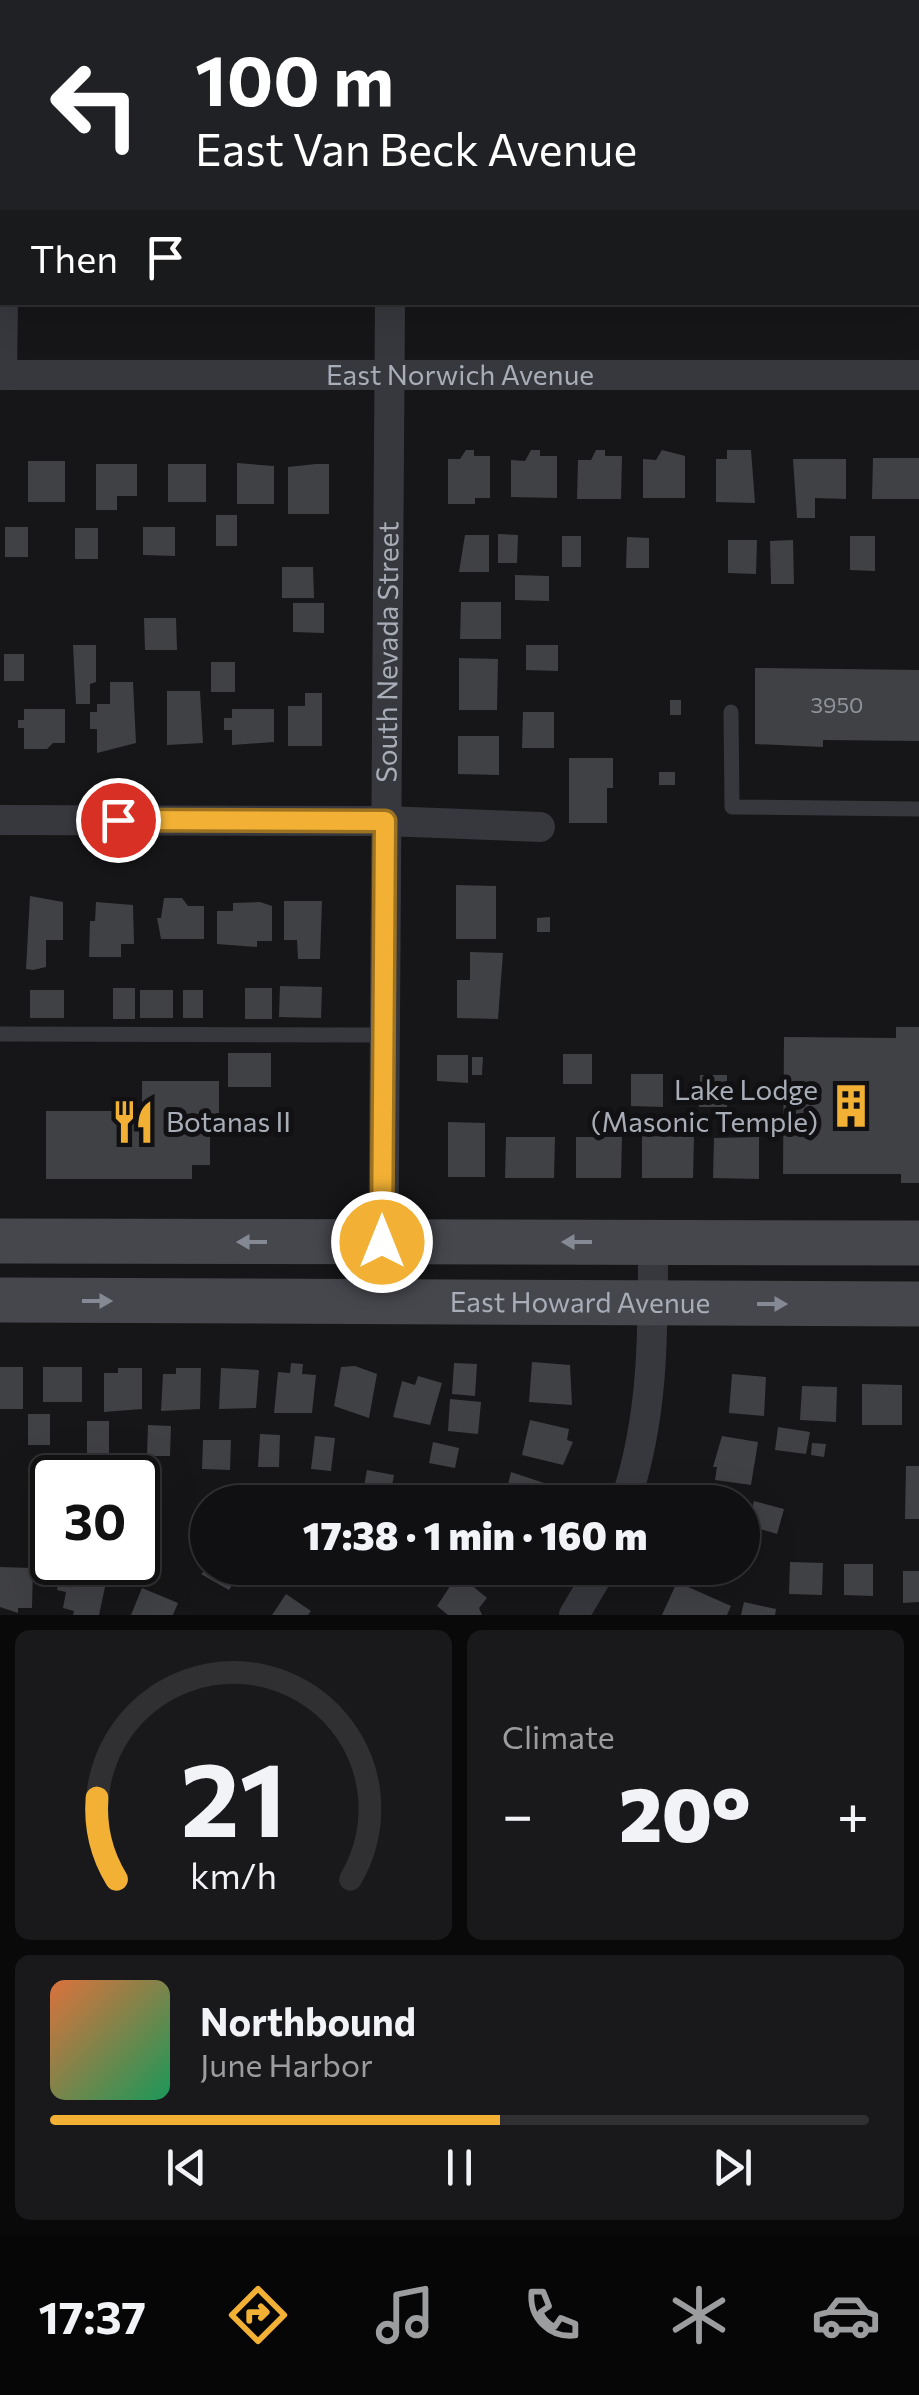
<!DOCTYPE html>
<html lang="en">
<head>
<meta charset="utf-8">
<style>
  body { margin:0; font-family:Commissioner,sans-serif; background:#19191b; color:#f1f3f6; height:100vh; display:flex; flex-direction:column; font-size:38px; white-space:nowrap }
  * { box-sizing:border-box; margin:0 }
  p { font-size:32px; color:#9c9d9f }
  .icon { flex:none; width:55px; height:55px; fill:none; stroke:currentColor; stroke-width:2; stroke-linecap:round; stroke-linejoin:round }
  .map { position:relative; height:1615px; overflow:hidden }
  .sheet { display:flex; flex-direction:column; gap:15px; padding:15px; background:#09090a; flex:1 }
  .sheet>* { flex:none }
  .banner { position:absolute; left:0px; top:0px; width:920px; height:305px; box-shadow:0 10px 40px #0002,0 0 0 2px #303032; background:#202124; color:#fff; overflow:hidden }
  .speed { position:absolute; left:30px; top:1455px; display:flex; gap:20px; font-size:50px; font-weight:700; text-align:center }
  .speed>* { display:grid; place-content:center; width:130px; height:130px; border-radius:50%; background:#101012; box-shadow:0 10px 40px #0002,0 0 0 2px #303032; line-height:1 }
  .speed .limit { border:5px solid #111; border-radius:15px; background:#fff; color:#111 }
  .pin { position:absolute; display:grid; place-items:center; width:85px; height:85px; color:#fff; margin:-42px; border:5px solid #fff; border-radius:50%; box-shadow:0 2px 10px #0007 }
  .me { position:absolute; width:110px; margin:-55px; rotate:0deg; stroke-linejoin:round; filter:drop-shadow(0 0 8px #0008) }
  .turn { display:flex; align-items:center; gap:35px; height:210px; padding:0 30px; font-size:45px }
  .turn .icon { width:130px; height:130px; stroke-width:2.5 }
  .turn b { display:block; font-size:70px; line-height:85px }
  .then { display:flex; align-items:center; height:95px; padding:0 30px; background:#0003; gap:20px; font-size:38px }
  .big { font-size:75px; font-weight:800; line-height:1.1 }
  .sheet .widget { flex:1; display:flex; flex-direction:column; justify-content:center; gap:15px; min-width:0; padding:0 35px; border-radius:15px; background:#19191b }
  .sheet .dial { align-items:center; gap:0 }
  .dial svg { height:260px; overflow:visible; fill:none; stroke:#303032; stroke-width:7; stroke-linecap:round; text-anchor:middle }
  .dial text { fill:#f1f3f6; stroke:none }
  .song { display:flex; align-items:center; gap:30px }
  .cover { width:120px; height:120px; border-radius:15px; background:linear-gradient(135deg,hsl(20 70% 55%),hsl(150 70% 35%)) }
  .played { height:10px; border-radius:5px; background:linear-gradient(90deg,#f2b134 55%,#303032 55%) }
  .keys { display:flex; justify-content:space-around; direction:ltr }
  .heat { display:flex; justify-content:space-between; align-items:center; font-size:55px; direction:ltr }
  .sheet .tiles { flex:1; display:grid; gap:15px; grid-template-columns:1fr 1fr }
  .widget:last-child { grid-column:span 2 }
  .trip { position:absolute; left:190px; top:1485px; width:570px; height:100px; border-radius:50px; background:#101012; box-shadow:0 10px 40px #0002,0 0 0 2px #303032; font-weight:800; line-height:100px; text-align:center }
  .tab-bar { display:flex; height:160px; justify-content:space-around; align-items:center; background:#060607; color:#9c9d9f }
  .tab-bar .icon { width:70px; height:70px }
  .tab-bar .on { color:#f2b134 }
  .tab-bar b { font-size:45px; color:#f1f3f6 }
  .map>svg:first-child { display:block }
  .building { fill:#404145 }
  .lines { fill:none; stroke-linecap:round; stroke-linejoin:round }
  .lane { stroke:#37383d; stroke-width:15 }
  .street { stroke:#37383d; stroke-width:30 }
  .secondary { stroke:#45474d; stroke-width:45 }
  .oneway { fill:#858993 }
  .route-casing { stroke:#9d7322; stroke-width:25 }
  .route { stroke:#f2b134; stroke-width:18 }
  .labels { text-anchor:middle; stroke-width:10; stroke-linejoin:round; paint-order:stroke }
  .number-label { font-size:22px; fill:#8e929b }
  .street-label { font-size:28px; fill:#a8adb8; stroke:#111113 }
  .poi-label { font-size:28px; fill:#a8adb8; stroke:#111113; text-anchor:end }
</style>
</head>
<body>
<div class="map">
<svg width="919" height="1615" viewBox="0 0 919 1615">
  <rect width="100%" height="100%" fill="#161618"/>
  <path class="building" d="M 466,450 L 474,450 L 474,456 L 490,456 L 490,498 L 475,498 L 475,504 L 448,504 L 448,459 L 460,459 Z
    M 531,450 L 540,450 L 540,456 L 557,456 L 557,498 L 511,497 L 511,460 L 525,461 Z
    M 596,450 L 605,450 L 605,456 L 622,456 L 621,499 L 577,499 L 578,460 L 591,460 Z
    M 662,450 L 685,456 L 685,498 L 643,498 L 643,459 L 656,460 Z
    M 727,450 L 751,450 L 755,503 L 716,502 L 716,459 L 727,459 Z
    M 873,458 L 919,458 L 919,499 L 872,499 Z
    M 793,459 L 846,459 L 846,499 L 815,498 L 815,518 L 797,518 Z
    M 28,461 L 65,461 L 65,502 L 28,502 Z
    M 237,463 L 274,466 L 274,504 L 237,504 Z
    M 96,464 L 137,464 L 137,496 L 117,496 L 117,510 L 96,510 Z
    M 168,464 L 206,464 L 206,502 L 168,502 Z
    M 316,464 L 329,464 L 329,514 L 288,514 L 288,467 Z
    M 216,515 L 237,515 L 237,546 L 216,546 Z
    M 5,527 L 28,527 L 28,557 L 5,557 Z
    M 143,527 L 175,527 L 175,556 L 143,555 Z
    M 75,528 L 98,528 L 98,559 L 75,559 Z
    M 498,534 L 518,535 L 517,563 L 498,563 Z
    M 465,535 L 489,535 L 489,572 L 459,572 Z
    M 562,536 L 581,536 L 581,567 L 562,567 Z
    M 850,536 L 875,536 L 875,571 L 850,570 Z
    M 627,537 L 649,538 L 649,568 L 626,568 Z
    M 728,540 L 757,540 L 756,574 L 728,573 Z
    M 793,540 L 794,584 L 771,584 L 770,541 Z
    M 282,567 L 313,567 L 314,598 L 282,598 Z
    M 515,575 L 549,576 L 549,601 L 515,600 Z
    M 461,602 L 501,602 L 501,639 L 460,639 Z
    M 293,603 L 324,603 L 324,633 L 293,632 Z
    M 144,618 L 176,618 L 177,650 L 145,650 Z
    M 73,645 L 96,645 L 96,682 L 90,684 L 90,704 L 76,704 Z
    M 526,645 L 558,645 L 558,671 L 526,670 Z
    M 4,654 L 24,654 L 24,681 L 4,681 Z
    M 459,658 L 498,659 L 497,710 L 459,710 Z
    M 211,662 L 235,662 L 235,692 L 211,692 Z
    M 755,668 L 919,670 L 919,741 L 823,740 L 823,747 L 755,744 Z
    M 110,682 L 133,682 L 136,743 L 97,753 L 97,729 L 90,729 L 90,712 L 97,712 L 97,704 L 110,704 Z
    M 167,691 L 200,691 L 203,743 L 167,745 Z
    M 305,693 L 322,693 L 322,746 L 288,746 L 288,706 L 305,706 Z
    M 670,700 L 681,700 L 681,715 L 670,715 Z
    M 24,709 L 65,709 L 65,743 L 53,743 L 47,749 L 24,749 L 24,728 L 18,728 L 18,720 L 24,720 Z
    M 232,709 L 274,709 L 274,742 L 232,745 L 232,730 L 224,730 L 224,718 L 232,718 Z
    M 523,712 L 554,712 L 554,748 L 522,748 Z
    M 458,736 L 499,736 L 499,775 L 458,774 Z
    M 569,758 L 613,758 L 613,788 L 607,788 L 607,823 L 569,823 Z
    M 659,772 L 675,772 L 675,785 L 659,785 Z
    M 456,885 L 496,886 L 496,939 L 456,939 Z
    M 30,896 L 63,902 L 63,940 L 46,940 L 46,967 L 33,970 L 26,969 Z
    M 164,898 L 182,898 L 188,906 L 204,906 L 204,939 L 161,939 L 157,918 L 161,918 Z
    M 284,901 L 322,901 L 320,959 L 298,959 L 297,940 L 284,940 Z
    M 96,902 L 133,905 L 134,944 L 121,944 L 121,957 L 89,957 L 90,921 L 95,921 Z
    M 260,902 L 272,906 L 272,941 L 257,941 L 257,947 L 217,944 L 217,911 L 233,911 L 233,903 Z
    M 550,917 L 550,932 L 537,932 L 537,918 Z
    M 470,952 L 503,953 L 498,1019 L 457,1018 L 457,980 L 470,980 Z
    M 280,986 L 322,987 L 321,1018 L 279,1017 Z
    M 113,988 L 135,988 L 135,1019 L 113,1019 Z
    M 245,988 L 272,988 L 272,1019 L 245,1019 Z
    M 30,990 L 64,990 L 64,1018 L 30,1018 Z
    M 140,990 L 173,990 L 173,1018 L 140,1018 Z
    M 183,990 L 203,990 L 203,1018 L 183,1018 Z
    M 896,1027 L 919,1027 L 919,1183 L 901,1183 L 901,1174 L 783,1174 L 784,1037 L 896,1038 Z
    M 228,1053 L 271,1053 L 271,1087 L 228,1087 Z
    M 563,1054 L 592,1054 L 592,1084 L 563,1084 Z
    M 437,1055 L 468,1055 L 468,1083 L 437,1081 Z
    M 472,1057 L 483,1057 L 482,1075 L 472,1075 Z
    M 631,1074 L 663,1074 L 663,1107 L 631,1106 Z
    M 700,1075 L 727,1075 L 727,1107 L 699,1107 Z
    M 142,1081 L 219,1081 L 219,1132 L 210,1132 L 210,1165 L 192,1165 L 192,1179 L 46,1179 L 46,1111 L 142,1111 Z
    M 448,1122 L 485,1123 L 485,1177 L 448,1177 Z
    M 642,1136 L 694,1137 L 693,1178 L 642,1178 Z
    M 506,1137 L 555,1137 L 554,1178 L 505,1178 Z
    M 576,1137 L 622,1137 L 621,1178 L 576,1178 Z
    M 759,1137 L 759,1179 L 713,1178 L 714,1138 Z
    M 532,1362 L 570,1365 L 572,1405 L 529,1402 Z
    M 291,1363 L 303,1364 L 302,1374 L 316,1375 L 312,1413 L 274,1413 L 278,1372 L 290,1373 Z
    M 454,1363 L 477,1364 L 475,1396 L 452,1394 Z
    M 355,1366 L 377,1374 L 369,1418 L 334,1406 L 341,1367 Z
    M 0,1367 L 23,1367 L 23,1409 L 0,1409 Z
    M 43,1367 L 82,1367 L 82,1402 L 43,1402 Z
    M 118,1368 L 142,1368 L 142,1409 L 104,1412 L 104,1373 L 118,1373 Z
    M 176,1368 L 201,1368 L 200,1409 L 161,1411 L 163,1374 L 176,1374 Z
    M 221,1368 L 259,1370 L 256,1408 L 219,1409 Z
    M 732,1374 L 766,1377 L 764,1416 L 729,1413 Z
    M 418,1376 L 442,1383 L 430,1425 L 393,1417 L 402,1381 L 415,1385 Z
    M 862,1384 L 902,1385 L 902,1425 L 862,1425 Z
    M 802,1386 L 837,1387 L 836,1422 L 800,1420 Z
    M 450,1399 L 481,1402 L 478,1434 L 448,1431 Z
    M 28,1414 L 50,1414 L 50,1445 L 28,1445 Z
    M 530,1420 L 569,1429 L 567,1440 L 573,1442 L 563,1465 L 522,1455 Z
    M 87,1421 L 109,1421 L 109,1455 L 87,1455 Z
    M 148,1425 L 171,1426 L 170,1456 L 147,1456 Z
    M 778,1427 L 810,1432 L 806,1454 L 775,1450 Z
    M 260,1434 L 280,1435 L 279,1467 L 258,1467 Z
    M 315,1436 L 335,1438 L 331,1471 L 311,1469 Z
    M 722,1436 L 758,1442 L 751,1485 L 715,1480 L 717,1467 L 713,1467 Z
    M 203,1440 L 231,1440 L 230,1470 L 202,1469 Z
    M 433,1442 L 459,1448 L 455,1468 L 429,1463 Z
    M 812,1443 L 826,1444 L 824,1457 L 811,1455 Z
    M 906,1466 L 919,1466 L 919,1519 L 905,1519 Z
    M 367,1470 L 394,1475 L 389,1502 L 361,1502 Z
    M 511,1472 L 550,1485 L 545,1498 L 555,1502 L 504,1502 Z
    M 425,1489 L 453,1498 L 452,1502 L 421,1502 Z
    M 754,1501 L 784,1509 L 777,1534 L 747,1525 Z
    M 48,1512 L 52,1512 L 52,1544 L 44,1543 Z
    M 790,1562 L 823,1563 L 822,1595 L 789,1594 Z
    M 844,1564 L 873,1564 L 873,1596 L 844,1595 Z
    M 0,1567 L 33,1568 L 32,1608 L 18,1608 L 18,1613 L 0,1607 Z
    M 208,1568 L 243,1568 L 229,1590 L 201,1574 Z
    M 62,1569 L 107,1578 L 99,1615 L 73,1615 L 74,1611 L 63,1608 L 66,1592 L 57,1590 Z
    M 903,1571 L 919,1571 L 919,1602 L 903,1603 Z
    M 458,1574 L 487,1598 L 479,1608 L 482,1615 L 448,1615 L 437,1606 Z
    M 677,1582 L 731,1606 L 727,1615 L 662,1615 Z
    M 142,1588 L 178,1603 L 173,1615 L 131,1615 Z
    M 286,1594 L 311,1611 L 308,1615 L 272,1615 Z
    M 744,1602 L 776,1609 L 775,1615 L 741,1615 Z"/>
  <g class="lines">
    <path class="lane" d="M 918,5 L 919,5
      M 731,712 L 732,807 L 919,809
      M 0,1034 L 384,1035"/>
    <g class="street">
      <path id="s1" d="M 0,375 L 919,375"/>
      <path d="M 2,375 L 3,302"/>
      <path d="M 0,820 L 385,821 L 540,827"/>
      <path id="s2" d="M 383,1302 L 390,302"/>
      <path d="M 625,1502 C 654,1418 653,1331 653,1242"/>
      <path d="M 574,1615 L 602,1568"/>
    </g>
    <g class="secondary">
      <path d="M 0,1241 L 919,1243"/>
      <path id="s3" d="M 0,1300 L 919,1304"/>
    </g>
  </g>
  <defs><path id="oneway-solid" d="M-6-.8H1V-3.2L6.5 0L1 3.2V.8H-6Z" transform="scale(2.5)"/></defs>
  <g class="oneway">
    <use href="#oneway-solid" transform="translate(252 1242) rotate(-180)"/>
    <use href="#oneway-solid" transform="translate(577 1242) rotate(-180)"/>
    <use href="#oneway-solid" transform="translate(97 1301)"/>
    <use href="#oneway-solid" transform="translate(772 1304)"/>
  </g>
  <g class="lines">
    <g class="route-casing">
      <path id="route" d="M 118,820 L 385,821 L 382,1242"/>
    </g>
    <use href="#route" class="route"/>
  </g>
  <defs>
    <g id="building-bare" transform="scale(3.45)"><path d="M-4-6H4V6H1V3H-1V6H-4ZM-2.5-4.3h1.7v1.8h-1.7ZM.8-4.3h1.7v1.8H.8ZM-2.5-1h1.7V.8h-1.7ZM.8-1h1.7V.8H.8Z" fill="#f2b134" stroke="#111113" stroke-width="2.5" paint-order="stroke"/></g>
    <g id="restaurant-bare" transform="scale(3.45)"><path d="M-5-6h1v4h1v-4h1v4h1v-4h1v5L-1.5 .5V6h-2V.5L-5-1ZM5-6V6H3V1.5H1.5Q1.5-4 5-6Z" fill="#f2b134" stroke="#111113" stroke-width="2.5" paint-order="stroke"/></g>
  </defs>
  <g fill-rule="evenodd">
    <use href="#building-bare" x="851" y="1106"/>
    <use href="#restaurant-bare" x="133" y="1122"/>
  </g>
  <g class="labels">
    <g class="number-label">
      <text x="837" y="713">3950</text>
    </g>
    <g class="street-label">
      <text dy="10" stroke="none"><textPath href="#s1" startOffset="460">East Norwich Avenue</textPath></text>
      <text dy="10" stroke="none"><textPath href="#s2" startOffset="650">South Nevada Street</textPath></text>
      <text dy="10" stroke="none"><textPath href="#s3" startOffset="580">East Howard Avenue</textPath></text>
    </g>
    <g class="poi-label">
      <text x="818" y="1100">Lake Lodge<tspan x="818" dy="32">(Masonic Temple)</tspan></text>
      <text x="166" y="1132" text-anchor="start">Botanas II</text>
    </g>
  </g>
</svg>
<div class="speed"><div class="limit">30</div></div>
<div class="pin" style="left:118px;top:820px;background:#d93025"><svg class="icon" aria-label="arrive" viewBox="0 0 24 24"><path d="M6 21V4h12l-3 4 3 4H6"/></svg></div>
<svg class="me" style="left:382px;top:1242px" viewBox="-20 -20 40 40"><circle r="17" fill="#f2b134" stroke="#fff" stroke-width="3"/><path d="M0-11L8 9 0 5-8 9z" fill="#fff"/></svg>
<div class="trip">17:38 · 1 min · 160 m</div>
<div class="banner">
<div class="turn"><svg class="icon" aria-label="left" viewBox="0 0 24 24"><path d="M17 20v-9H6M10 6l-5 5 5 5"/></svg><div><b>100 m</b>East Van Beck Avenue</div></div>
<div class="then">Then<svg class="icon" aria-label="arrive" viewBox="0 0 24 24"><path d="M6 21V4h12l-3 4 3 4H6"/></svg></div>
</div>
</div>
<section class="sheet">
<div class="tiles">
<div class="widget dial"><svg viewBox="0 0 100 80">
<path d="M14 69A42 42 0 1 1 86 69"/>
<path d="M14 69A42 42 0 0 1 8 44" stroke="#f2b134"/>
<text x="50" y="56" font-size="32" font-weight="700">21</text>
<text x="50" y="72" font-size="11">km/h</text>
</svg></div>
<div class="widget"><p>Climate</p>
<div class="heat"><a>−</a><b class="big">20°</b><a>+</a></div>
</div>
<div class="widget">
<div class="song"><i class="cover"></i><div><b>Northbound</b><p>June Harbor</p></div></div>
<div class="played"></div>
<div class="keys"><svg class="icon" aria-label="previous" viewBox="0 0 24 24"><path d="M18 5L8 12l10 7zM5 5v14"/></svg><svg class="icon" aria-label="pause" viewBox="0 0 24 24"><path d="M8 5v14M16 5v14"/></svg><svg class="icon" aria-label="next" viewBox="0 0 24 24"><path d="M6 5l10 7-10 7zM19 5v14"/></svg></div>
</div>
</div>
</section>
<nav class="tab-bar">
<b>17:37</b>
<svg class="icon on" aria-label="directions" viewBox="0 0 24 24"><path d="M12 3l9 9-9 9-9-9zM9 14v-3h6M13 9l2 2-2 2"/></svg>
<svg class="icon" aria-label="music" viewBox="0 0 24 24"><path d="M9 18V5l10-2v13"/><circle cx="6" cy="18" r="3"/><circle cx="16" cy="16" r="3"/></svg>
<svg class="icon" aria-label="phone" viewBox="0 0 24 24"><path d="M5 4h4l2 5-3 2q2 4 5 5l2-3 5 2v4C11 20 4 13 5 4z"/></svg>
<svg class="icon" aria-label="climate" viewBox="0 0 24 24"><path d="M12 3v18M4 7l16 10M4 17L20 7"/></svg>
<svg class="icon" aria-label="car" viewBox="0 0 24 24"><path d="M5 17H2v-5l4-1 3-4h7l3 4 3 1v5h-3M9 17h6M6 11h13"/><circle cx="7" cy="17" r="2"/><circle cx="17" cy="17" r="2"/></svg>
</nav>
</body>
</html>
